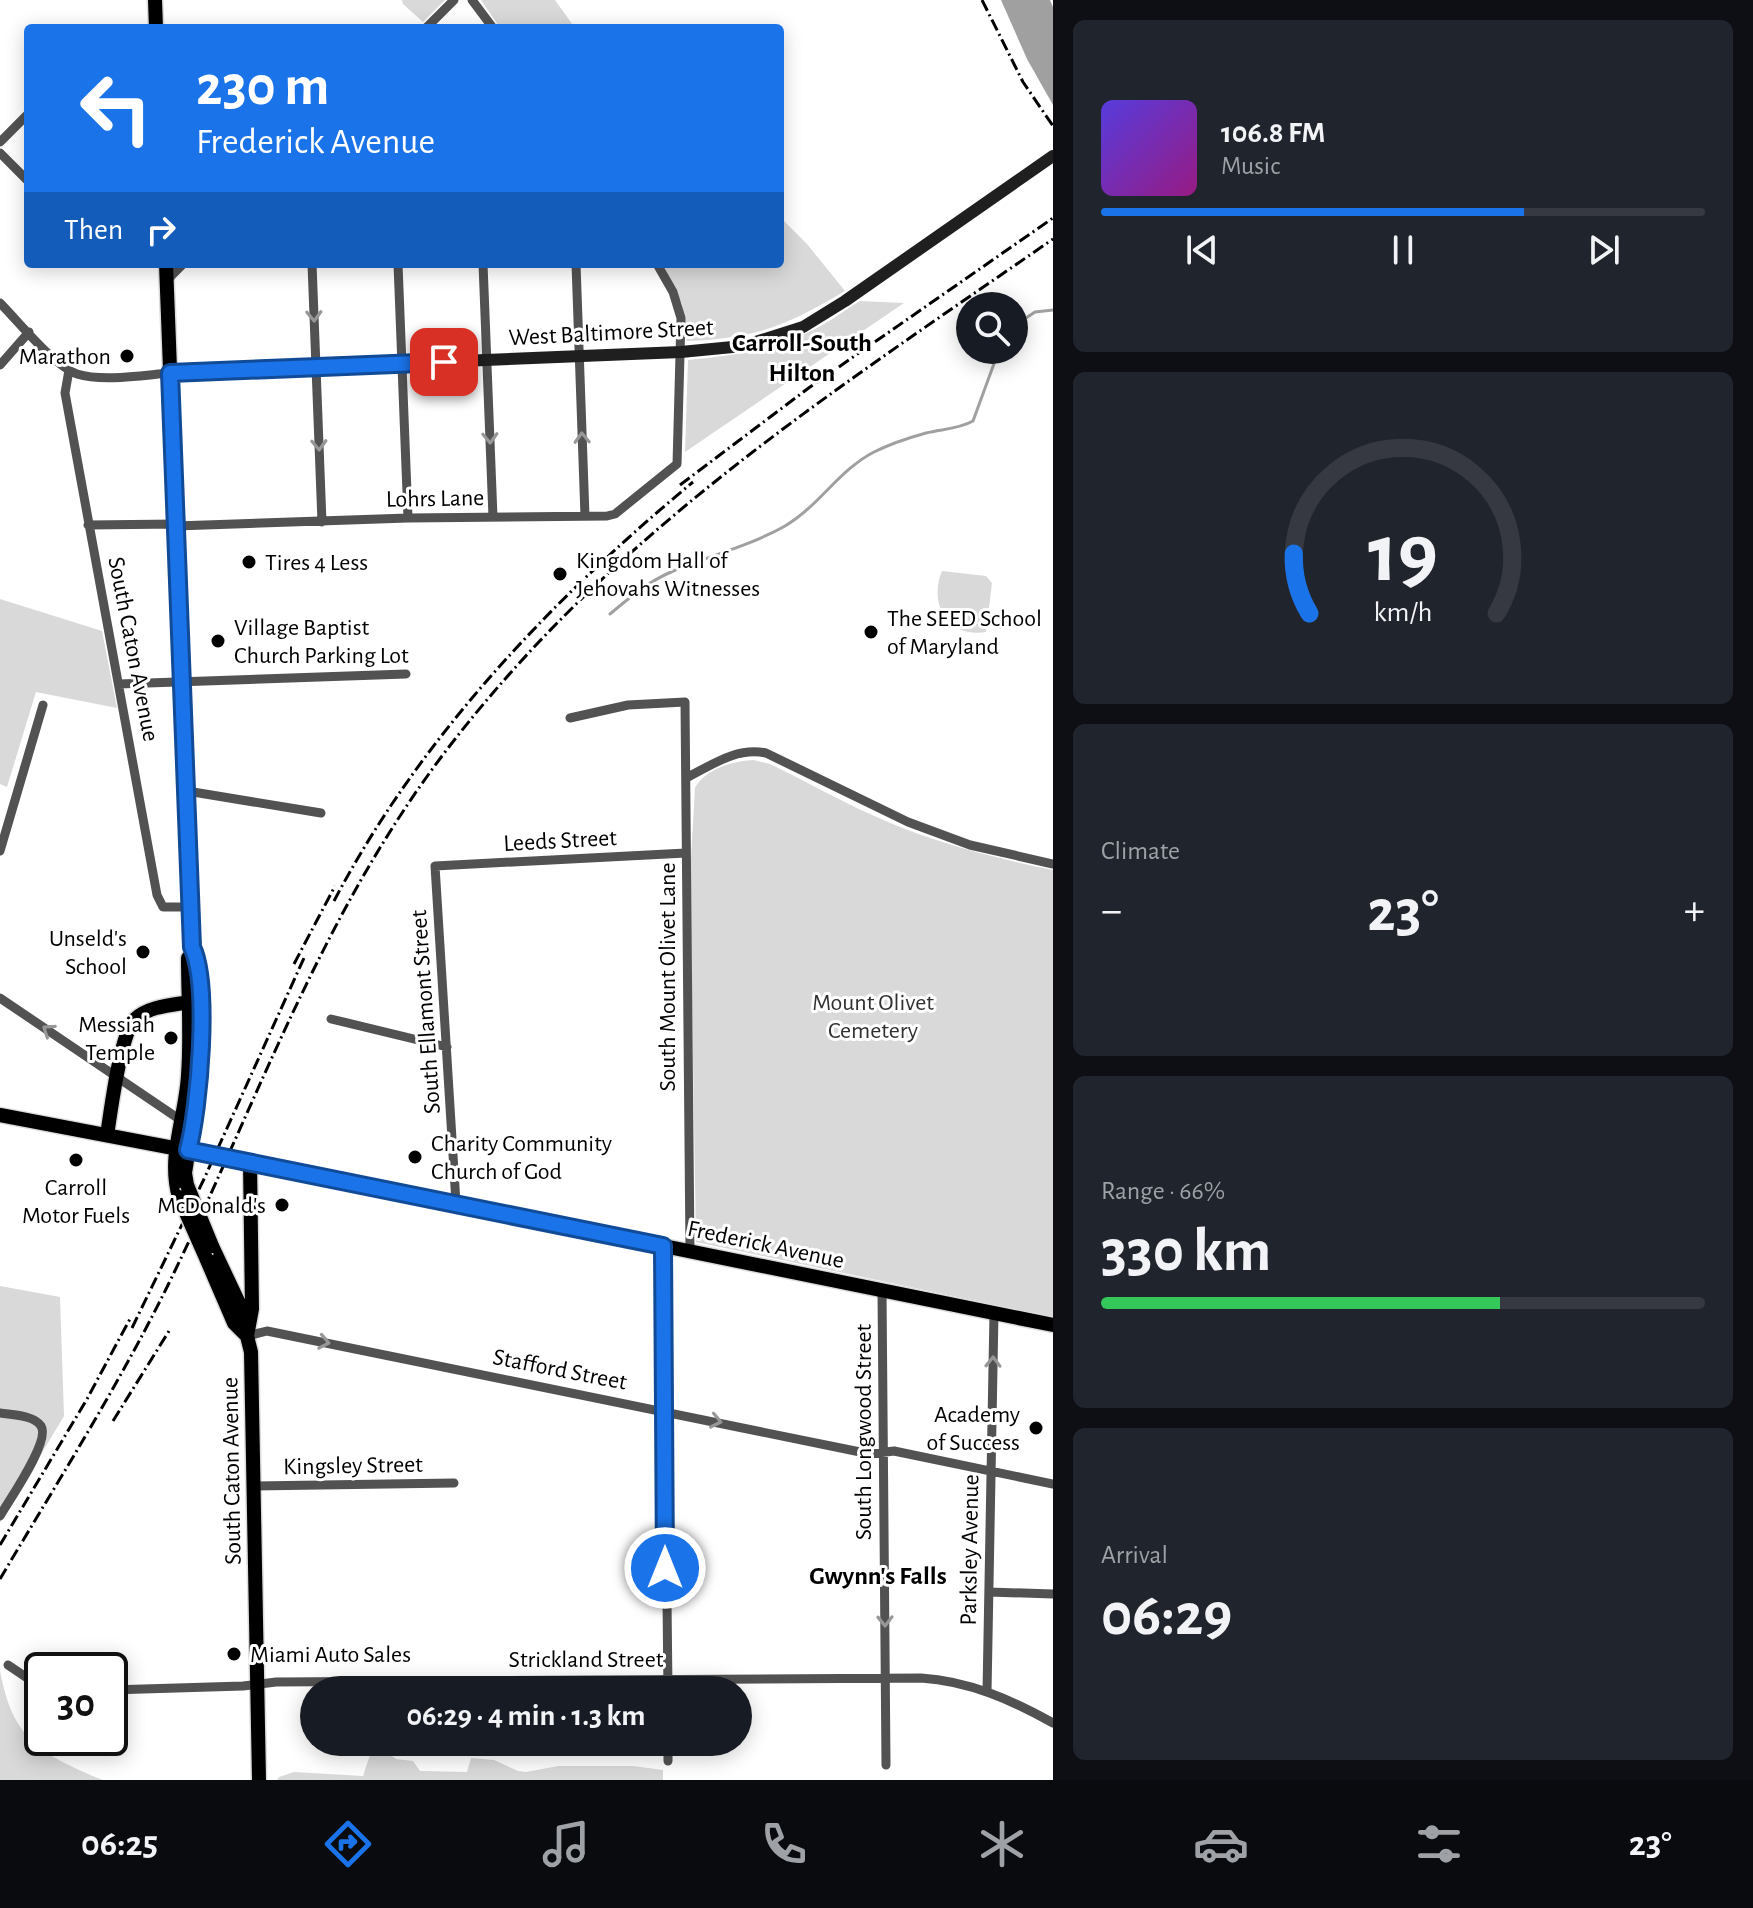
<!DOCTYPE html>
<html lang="en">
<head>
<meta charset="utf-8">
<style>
  body { margin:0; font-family:"Alegreya Sans",sans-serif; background:#20242c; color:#f1f3f6; height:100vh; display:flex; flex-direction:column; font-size:30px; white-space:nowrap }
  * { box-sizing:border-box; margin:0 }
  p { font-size:26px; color:#9ea1a6 }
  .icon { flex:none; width:44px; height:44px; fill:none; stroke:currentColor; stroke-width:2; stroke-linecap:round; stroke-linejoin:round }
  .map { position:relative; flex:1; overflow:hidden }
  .side { display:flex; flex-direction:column; gap:20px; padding:20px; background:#0d0f14; width:700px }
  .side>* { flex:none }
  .top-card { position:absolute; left:24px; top:24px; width:760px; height:244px; border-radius:8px; box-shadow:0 4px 20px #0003; background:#1a73e8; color:#fff; overflow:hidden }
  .fabs { position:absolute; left:956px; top:292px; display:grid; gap:16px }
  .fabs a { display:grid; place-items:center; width:72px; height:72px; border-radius:50%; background:#171b24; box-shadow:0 4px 20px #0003; font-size:40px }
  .speed { position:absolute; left:24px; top:1652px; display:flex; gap:16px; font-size:40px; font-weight:700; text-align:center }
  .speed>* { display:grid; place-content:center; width:104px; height:104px; border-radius:50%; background:#171b24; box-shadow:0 4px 20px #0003; line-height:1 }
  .speed .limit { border:4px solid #111; border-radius:12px; background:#fff; color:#111 }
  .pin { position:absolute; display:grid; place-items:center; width:68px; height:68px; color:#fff; margin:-34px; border-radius:16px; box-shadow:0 4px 12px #0006 }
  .me { position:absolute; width:88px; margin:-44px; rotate:0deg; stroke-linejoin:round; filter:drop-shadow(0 0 6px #0008) }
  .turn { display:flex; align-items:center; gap:28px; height:168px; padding:0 40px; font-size:36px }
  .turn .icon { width:104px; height:104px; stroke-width:2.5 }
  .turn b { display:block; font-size:56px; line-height:68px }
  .then { display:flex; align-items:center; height:76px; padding:0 40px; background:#0003; gap:16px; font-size:30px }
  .big { font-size:60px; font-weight:700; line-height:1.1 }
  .side .tile { flex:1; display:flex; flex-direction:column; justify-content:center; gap:12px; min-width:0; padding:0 28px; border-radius:12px; background:#20242c }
  .side .dial { align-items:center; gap:0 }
  .dial svg { height:208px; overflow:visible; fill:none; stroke:#363941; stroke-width:7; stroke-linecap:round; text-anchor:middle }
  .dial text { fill:#f1f3f6; stroke:none }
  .song { display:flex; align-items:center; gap:24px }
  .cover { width:96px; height:96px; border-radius:12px; background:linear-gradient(135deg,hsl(250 70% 55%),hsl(310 70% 35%)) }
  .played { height:8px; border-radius:4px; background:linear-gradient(90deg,#1a73e8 70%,#363941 70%) }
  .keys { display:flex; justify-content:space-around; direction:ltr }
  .heat { display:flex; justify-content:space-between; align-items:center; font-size:44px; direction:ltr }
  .charge { height:12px; border-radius:6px; background:linear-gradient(90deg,#34c759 66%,#363941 0) }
  .trip { position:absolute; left:300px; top:1676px; width:452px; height:80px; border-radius:40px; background:#171b24; box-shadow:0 4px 20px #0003; font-weight:700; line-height:80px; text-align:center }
  .tab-bar { display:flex; height:128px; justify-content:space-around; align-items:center; background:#090b0e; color:#9ea1a6 }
  .tab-bar .icon { width:56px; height:56px }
  .tab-bar .active { color:#1a73e8 }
  .tab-bar b { font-size:36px; color:#f1f3f6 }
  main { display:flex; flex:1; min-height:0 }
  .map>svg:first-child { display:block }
  .green { fill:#d9d9d9 }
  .water { fill:#a0a0a0 }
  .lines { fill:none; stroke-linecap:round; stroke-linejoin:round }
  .stream { stroke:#a0a0a0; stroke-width:3 }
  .primary-casing { stroke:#dbdbdb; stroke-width:17 }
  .street { stroke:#525252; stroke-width:9 }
  .secondary { stroke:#1f1f1f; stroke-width:12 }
  .primary { stroke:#000; stroke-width:14 }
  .rail { stroke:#000; stroke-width:3; stroke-dasharray:12 4 2 4; stroke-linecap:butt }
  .primary-bridge-casing { stroke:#dbdbdb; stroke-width:17; stroke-linecap:butt }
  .primary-bridge { stroke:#000; stroke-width:14 }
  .oneway { stroke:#979797 }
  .route-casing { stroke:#114b97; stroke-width:20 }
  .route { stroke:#1a73e8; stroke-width:14 }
  .poi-dot { fill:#000; stroke:#fff; stroke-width:3 }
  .labels { text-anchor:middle; stroke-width:6; stroke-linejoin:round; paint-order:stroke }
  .street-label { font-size:24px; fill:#000; stroke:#fff }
  .poi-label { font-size:24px; fill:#000; stroke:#fff; text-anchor:start }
  .park-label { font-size:24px; fill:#303030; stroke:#fff }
  .neighbourhood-label { font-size:26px; font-weight:bold; fill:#000; stroke:#fff }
</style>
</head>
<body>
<main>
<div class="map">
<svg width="1053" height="1780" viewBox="0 0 1053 1780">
  <rect width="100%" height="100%" fill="#fff"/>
  <path class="green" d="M 402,0 L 445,0 L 423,22 L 403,4 Z
    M 481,0 L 555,0 L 575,28 L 500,28 Z
    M 780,217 L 807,244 L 845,291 C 786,326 757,338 687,341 L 682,304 L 663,264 L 780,264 Z
    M 860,301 L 904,303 L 685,452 L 688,360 C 731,356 771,350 811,331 C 828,323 844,311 860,301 Z
    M 942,571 L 986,576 L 992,583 L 986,632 C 948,638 928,604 942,571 Z
    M 0,599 L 102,631 L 117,708 L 36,692 L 7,787 L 0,784 Z
    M 753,760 L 770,764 C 804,780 836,799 870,814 C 928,841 990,857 1053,870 L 1053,1317 L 696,1242 L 690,875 L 695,788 C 705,769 733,761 753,760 Z
    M 0,1286 L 60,1297 L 64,1416 L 0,1523 Z
    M 0,1670 C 12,1740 42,1755 103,1780 L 0,1780 Z
    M 371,1742 L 395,1742 L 392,1756 L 396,1759 L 413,1761 L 420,1771 L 467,1772 L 471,1758 L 494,1760 L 518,1771 L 526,1772 L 558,1766 L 633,1766 L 663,1770 L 663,1780 L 277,1780 L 279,1777 L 294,1772 L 363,1776 L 370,1755 Z"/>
  <path class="water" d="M 1001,0 L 1050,0 L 1053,7 L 1053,105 L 1027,59 Z"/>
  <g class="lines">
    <path class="stream" d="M 1014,326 L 1035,312 L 1053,310
      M 610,614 C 629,598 648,582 671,572 C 708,556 750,546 785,526 C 819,506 839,470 874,452 C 890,444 908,438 926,433 C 942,429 959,429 973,421 L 999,350"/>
    <g class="primary-casing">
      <path id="primary" d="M 155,0 L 156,28
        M 166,264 L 192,947 L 197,956 L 200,1001 L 199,1085 L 185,1173 L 187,1185
        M 0,1115 L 184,1150
        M 107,1135 C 111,1111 120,1034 135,1019 C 150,1005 176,1005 195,1001
        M 240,1160 L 1053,1325
        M 250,1162 L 252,1309 L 247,1336 L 251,1352 L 259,1780
        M 179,1197 C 167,1156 186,1116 188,1075 C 191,1036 188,997 188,958
        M 212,1246 L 245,1316 L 246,1327
        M 206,1258 L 234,1323 L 247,1336"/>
    </g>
    <path class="street" d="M 472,0 L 493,28
      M 426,28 L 454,0
      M 0,142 L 28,114
      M 0,153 L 28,181
      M 312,264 L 322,522
      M 398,264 L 408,518
      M 483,264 L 493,517
      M 576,264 L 585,516
      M 166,281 L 183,264
      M 0,303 C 18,321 55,367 77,374 C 103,382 144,375 170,373
      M 0,365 L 29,332
      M 69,370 L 65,393 L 157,895 L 163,907 L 192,907
      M 88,525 L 176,524
      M 176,526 L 408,518 L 607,516 L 615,514 L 677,464 L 681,318 L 673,292 L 657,264
      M 119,684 L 406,674
      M 570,718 L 628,705 L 685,702 L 690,1251
      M 686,778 C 712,765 736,747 766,753 L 908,822 L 970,845 L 1053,864
      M 187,791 L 321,813
      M 0,851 L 43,705
      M 0,998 L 182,1121
      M 331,1019 L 447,1047
      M 456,1203 L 435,866 L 686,853
      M 663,1246 L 668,1690
      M 882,1291 L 886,1765
      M 247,1336 L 267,1331 L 870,1454 L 894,1451 L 1053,1484
      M 0,1413 C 12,1415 34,1415 41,1426 C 51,1441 9,1500 0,1516
      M 254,1486 L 454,1483
      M 989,1592 L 1053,1594
      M 8,1665 L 42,1688
      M 110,1690 L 243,1686 L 276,1682 L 921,1678 C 969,1681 1012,1700 1053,1723
      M 987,1692 L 994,1313
      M 668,1742 L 668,1761"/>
    <path class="secondary" d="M 170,373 L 681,352 L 743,346 L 803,327 L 845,301 L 1053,156"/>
    <use href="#primary" class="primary"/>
    <path class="rail" d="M 982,0 L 1023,82 L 1053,126
      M 680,485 L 810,387 L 1053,218
      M 334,901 C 420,737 552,599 693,482
      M 294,964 L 335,886
      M 132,1328 L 204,1179 L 304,958
      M 113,1421 L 169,1331
      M 0,1545 L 87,1399 L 131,1317
      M 0,1579 C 58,1481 119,1385 169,1283 C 257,1103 320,918 442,756 C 610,534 828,395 1053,239"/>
    <g class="primary-bridge-casing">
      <path id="primary-bridge" d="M 188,1150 L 240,1160
        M 187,1185 L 212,1246
        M 179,1197 L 206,1258"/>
    </g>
    <use href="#primary-bridge" class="primary-bridge"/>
  </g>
  <defs><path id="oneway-chevron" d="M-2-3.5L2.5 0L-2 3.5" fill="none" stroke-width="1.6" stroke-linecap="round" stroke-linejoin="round" transform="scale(2)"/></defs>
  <g class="oneway">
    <use href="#oneway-chevron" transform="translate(314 316) rotate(88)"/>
    <use href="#oneway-chevron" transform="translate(490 438) rotate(88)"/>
    <use href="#oneway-chevron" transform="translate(582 438) rotate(-92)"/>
    <use href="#oneway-chevron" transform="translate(319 445) rotate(88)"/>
    <use href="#oneway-chevron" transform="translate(48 1030) rotate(-146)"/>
    <use href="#oneway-chevron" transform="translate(324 1342) rotate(11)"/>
    <use href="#oneway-chevron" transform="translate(993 1362) rotate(-89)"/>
    <use href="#oneway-chevron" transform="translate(716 1421) rotate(12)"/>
    <use href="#oneway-chevron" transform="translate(885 1621) rotate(89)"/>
  </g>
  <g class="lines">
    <g class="route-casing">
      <path id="route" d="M 444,362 L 170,373 L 192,947 C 210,985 199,1109 188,1150 L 663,1246 L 665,1568"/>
    </g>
    <use href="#route" class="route"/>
  </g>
  <g class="poi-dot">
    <circle cx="127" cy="356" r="8"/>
    <circle cx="249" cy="562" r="8"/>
    <circle cx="560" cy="574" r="8"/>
    <circle cx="871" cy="632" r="8"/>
    <circle cx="218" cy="641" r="8"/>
    <circle cx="143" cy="952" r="8"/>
    <circle cx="171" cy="1038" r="8"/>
    <circle cx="415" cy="1157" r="8"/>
    <circle cx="76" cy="1160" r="8"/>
    <circle cx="282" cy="1205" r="8"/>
    <circle cx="1036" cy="1428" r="8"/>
    <circle cx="234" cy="1654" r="8"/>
  </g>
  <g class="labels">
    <g class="street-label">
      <text transform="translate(611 332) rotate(-3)" y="8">West Baltimore Street</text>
      <text transform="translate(435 498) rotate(-1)" y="8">Lohrs Lane</text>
      <text transform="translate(134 649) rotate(79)" y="8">South Caton Avenue</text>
      <text transform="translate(560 840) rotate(-3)" y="8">Leeds Street</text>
      <text transform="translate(667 977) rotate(-90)" y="8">South Mount Olivet Lane</text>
      <text transform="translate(425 1012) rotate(-94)" y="8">South Ellamont Street</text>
      <text transform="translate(766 1244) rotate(12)" y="8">Frederick Avenue</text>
      <text transform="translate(560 1369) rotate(11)" y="8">Stafford Street</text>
      <text transform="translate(863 1432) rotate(-90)" y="8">South Longwood Street</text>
      <text transform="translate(353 1465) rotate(-1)" y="8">Kingsley Street</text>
      <text transform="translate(231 1471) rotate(-91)" y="8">South Caton Avenue</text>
      <text transform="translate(969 1550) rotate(-89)" y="8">Parksley Avenue</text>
      <text x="586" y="1667">Strickland Street</text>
    </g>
    <g class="poi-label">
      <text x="111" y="364" text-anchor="end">Marathon</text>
      <text x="576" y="568">Kingdom Hall of<tspan x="576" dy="28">Jehovahs Witnesses</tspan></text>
      <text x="265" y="570">Tires 4 Less</text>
      <text x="887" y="626">The SEED School<tspan x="887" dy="28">of Maryland</tspan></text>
      <text x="234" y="635">Village Baptist<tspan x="234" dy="28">Church Parking Lot</tspan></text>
      <text x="127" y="946" text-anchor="end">Unseld's<tspan x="127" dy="28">School</tspan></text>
      <text x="155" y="1032" text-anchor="end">Messiah<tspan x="155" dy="28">Temple</tspan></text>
      <text x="431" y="1151">Charity Community<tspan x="431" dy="28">Church of God</tspan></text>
      <text x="76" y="1195" text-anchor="middle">Carroll<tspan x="76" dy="28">Motor Fuels</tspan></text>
      <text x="266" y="1213" text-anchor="end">McDonald's</text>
      <text x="1020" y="1422" text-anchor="end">Academy<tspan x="1020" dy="28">of Success</tspan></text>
      <text x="250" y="1662">Miami Auto Sales</text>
    </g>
    <g class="park-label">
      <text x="873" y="1010">Mount Olivet<tspan x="873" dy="28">Cemetery</tspan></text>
    </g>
    <g class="neighbourhood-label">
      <text x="802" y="351">Carroll-South<tspan x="802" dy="30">Hilton</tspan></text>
      <text x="878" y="1584">Gwynn's Falls</text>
    </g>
  </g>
</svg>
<div class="fabs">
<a><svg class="icon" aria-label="search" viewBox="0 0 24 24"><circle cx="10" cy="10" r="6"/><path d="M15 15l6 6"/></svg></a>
</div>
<div class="speed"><div class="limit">30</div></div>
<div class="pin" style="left:444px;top:362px;background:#d93025"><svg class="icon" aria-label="arrive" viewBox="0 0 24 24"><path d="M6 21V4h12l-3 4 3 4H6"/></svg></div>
<svg class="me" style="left:665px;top:1568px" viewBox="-20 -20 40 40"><circle r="17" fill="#1a73e8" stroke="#fff" stroke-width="3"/><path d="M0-11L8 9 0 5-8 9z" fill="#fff"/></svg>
<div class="trip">06:29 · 4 min · 1.3 km</div>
<div class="top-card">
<div class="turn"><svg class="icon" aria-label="left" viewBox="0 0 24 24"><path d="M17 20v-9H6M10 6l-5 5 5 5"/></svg><div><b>230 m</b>Frederick Avenue</div></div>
<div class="then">Then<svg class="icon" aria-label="right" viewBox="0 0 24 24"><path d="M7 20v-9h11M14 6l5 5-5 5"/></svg></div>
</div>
</div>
<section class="side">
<div class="tile">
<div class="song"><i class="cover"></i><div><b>106.8 FM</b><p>Music</p></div></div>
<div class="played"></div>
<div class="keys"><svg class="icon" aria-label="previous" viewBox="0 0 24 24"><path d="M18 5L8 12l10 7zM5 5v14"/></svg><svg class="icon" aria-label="pause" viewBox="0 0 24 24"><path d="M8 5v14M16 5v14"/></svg><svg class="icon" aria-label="next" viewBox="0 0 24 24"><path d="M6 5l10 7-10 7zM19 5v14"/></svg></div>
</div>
<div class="tile dial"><svg viewBox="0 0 100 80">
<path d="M14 69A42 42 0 1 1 86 69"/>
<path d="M14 69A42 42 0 0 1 8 46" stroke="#1a73e8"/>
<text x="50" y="56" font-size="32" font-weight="700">19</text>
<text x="50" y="72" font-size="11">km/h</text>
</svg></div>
<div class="tile"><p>Climate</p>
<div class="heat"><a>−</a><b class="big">23°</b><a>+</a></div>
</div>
<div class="tile"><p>Range · 66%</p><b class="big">330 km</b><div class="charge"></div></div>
<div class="tile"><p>Arrival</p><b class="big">06:29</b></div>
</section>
</main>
<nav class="tab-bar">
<b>06:25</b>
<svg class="icon active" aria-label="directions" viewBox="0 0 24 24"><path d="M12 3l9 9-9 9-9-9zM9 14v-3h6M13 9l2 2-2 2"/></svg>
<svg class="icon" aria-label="music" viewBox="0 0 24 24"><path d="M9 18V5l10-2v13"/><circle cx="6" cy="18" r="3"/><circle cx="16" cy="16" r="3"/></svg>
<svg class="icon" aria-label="phone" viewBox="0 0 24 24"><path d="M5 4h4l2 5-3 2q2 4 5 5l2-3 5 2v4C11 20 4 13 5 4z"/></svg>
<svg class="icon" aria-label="climate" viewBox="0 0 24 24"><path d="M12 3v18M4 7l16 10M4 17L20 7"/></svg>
<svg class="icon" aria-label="car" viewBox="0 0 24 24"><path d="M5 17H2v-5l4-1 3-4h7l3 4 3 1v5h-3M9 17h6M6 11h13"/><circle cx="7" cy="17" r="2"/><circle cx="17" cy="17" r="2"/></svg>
<svg class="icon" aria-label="filters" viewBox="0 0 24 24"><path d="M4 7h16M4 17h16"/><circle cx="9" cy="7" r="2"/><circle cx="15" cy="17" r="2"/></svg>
<b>23°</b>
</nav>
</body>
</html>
